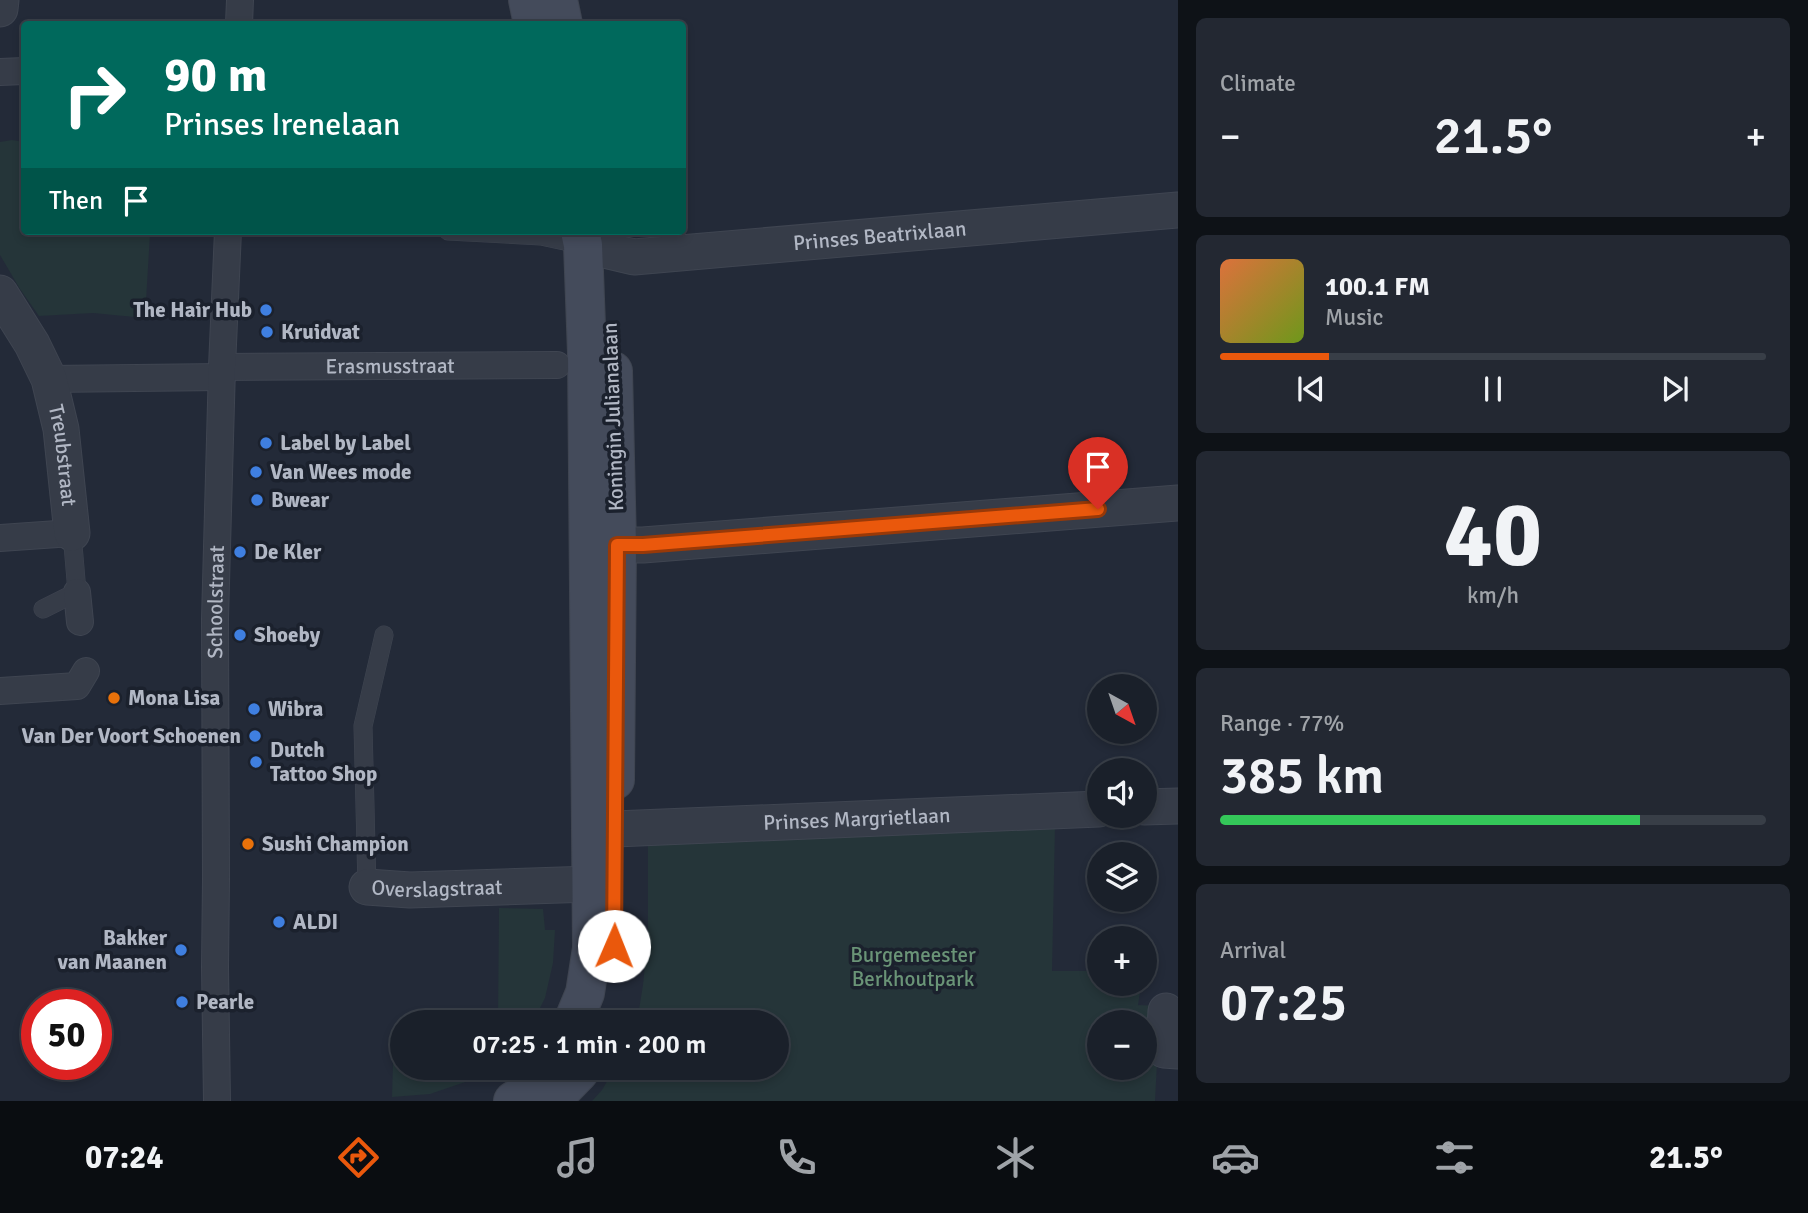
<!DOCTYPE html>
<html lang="en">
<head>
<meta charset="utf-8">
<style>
  body { margin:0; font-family:Signika,sans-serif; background:#232832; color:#f1f3f6; height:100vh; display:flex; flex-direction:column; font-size:26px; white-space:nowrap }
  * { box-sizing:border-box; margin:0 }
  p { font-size:23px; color:#9fa3a8 }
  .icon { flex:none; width:38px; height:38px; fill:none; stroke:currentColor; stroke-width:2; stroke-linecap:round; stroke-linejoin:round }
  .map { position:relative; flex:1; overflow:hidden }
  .sheet { display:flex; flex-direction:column; gap:18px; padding:18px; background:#0e1217; width:630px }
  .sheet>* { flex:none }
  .banner { position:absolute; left:21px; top:21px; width:665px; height:214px; border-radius:7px; box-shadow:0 4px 10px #0003,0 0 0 2px #383e47; background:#00695c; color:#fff; overflow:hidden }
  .needle { width:46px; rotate:140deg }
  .fabs { position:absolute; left:1087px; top:674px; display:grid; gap:14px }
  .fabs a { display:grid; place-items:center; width:70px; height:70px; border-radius:50%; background:#1a202a; box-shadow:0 4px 10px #0003,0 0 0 2px #383e47; font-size:35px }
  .speed { position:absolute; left:21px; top:989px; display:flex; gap:14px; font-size:35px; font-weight:700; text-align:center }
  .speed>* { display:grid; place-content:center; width:91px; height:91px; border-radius:50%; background:#1a202a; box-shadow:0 4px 10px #0003,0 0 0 2px #383e47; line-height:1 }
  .speed .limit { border:10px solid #d22; background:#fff; color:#111 }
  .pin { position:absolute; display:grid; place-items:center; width:60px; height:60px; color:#fff; margin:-72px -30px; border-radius:50% 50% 50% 0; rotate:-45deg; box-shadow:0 0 7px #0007 }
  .pin .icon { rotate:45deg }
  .me { position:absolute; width:77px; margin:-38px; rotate:1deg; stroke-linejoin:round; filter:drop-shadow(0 0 5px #0008) }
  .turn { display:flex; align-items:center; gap:24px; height:147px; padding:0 28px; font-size:32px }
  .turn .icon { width:91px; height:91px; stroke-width:2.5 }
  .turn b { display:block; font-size:49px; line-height:60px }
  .then { display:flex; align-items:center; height:66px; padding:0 28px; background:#0003; gap:14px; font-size:26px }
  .big { font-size:52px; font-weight:600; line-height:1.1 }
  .sheet .tile { flex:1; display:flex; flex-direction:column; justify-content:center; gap:10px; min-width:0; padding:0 24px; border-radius:10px; background:#232832 }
  .sheet .dial { align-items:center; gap:0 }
  .dial b { font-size:91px; line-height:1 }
  .song { display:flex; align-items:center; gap:21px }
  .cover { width:84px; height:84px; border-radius:10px; background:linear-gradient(135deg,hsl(20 70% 55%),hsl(80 70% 35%)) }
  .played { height:7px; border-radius:4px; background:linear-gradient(90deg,#ea580c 20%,#383e47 20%) }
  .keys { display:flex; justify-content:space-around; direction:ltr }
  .heat { display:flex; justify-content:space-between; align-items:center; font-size:38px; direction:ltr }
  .charge { height:10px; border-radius:5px; background:linear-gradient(90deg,#34c759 77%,#383e47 0) }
  .trip { position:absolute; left:390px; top:1010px; width:399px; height:70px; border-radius:35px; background:#1a202a; box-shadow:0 4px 10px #0003,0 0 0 2px #383e47; font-weight:600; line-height:70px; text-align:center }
  .menu { display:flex; height:112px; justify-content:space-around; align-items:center; background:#0a0d11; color:#9fa3a8 }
  .menu .icon { width:49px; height:49px }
  .menu .current { color:#ea580c }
  .menu b { font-size:32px; color:#f1f3f6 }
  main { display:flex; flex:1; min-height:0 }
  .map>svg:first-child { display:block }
  .green { fill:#253539; fill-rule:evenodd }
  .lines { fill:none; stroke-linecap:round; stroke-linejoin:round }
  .service-casing { stroke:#3f4551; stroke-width:19 }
  .pedestrian-casing { stroke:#3f4551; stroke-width:28 }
  .minor-casing { stroke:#3f4551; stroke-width:37 }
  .secondary-casing { stroke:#3f4551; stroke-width:40 }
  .service { stroke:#363c48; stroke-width:18 }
  .pedestrian { stroke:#363c48; stroke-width:26 }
  .minor { stroke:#363c48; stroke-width:35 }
  .secondary { stroke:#444b5b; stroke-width:38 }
  .route-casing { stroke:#983908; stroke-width:18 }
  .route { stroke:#ea580c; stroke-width:12 }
  .shop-dot { fill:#3f7fe0; stroke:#1b212d; stroke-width:2.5 }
  .food-dot { fill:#e8710a; stroke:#1b212d; stroke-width:2.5 }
  .labels { text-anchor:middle; stroke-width:7; stroke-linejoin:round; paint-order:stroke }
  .street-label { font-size:21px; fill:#b1b7c4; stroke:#1b212d }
  .poi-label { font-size:21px; font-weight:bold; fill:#b1b7c4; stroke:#1b212d; text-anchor:start }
  .park-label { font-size:21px; fill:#6a9477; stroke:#1b212d }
</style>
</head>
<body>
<main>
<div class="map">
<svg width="1178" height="1101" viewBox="0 0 1178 1101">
  <rect width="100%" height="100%" fill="#232a38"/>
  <path class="green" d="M 12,140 L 24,142 L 24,231 L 146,231 L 150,234 L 145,318 L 93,313 L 39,316 L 20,289 L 0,255 L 0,142 Z
    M 1055,826 L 1052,971 L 1099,971 L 1099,984 L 1141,984 L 1138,1005 L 1160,1006 L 1155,1101 L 592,1101 L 602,1090 L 615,1068 L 777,1068 L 777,1022 L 637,1022 L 643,985 L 648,932 L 648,845 L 849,834 ZM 1099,1022 L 1144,1022 L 1144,1068 L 1099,1068 Z
    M 499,908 L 543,909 L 545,930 L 555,930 L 553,963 L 545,998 L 533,1022 L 498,1022 Z
    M 393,1063 L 402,1063 L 402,1068 L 494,1068 L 477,1078 L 430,1094 L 392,1097 Z"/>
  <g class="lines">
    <g class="service-casing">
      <path id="service" d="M 448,231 L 541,236 L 583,245
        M 43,609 L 77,592 L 72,533
        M 367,887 L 363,726 L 384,635"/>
    </g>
    <g class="pedestrian-casing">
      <g id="pedestrian">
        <path d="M 239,24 L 240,0"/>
        <path d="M 0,72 L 24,71"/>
        <path id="s1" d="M 222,367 L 557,365"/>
        <path d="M 49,379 L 222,377"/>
        <path d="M 0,538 L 72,533"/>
        <path d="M 77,592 L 80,622"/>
        <path d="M 0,691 L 77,686 L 86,671"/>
        <path id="s2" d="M 217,1101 L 215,967 L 216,879 L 215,619 L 222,367 L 228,231"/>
      </g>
    </g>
    <g class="minor-casing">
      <g id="minor">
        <path d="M 0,9 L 1,0"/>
        <path id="s3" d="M 583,245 L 634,257 L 1178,210"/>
        <path id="s4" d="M 0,293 L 32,344 L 49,379 L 61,429 L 72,533"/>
        <path d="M 617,545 L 643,545 L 1178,503"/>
        <path d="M 1144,807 L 1178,806"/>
        <path id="s5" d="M 615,829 L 1099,809"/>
        <path id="s6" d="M 367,887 L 410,890 L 591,884"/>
        <path d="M 1166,1011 L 1164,1050 L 1178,1051"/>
      </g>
    </g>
    <g class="secondary-casing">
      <path id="secondary" d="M 528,0 L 533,24
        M 558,0 L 563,24
        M 613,371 L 617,545 L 615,780
        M 573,1022 L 585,993 L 592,948 L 587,353 L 583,245 L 580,231
        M 513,1101 L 521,1096 L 548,1068
        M 551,1101 L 579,1072 L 582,1068"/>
    </g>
    <use href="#service" class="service"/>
    <use href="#pedestrian" class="pedestrian"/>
    <use href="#minor" class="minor"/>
    <use href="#secondary" class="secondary"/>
  </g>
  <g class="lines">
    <g class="route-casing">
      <path id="route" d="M 614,946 L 617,545 L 643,545 L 1098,509"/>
    </g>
    <use href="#route" class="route"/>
  </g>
  <g class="shop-dot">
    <circle cx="266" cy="310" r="7"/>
    <circle cx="267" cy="332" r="7"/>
    <circle cx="266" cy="443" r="7"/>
    <circle cx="256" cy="472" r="7"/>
    <circle cx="257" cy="500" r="7"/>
    <circle cx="240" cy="552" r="7"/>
    <circle cx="240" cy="635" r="7"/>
    <circle cx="254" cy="709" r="7"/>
    <circle cx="255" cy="736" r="7"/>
    <circle cx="256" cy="762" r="7"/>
    <circle cx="279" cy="922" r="7"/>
    <circle cx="181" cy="950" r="7"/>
    <circle cx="182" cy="1002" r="7"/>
  </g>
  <g class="food-dot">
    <circle cx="114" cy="698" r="7"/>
    <circle cx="248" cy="844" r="7"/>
  </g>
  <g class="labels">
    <g class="street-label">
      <text dy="7" stroke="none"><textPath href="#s3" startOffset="299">Prinses Beatrixlaan</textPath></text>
      <text dy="7" stroke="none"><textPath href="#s1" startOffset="168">Erasmusstraat</textPath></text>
      <text transform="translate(613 417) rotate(-92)" y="7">Koningin Julianalaan</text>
      <text dy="7" stroke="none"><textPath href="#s4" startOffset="177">Treubstraat</textPath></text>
      <text dy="7" stroke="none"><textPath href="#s2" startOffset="499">Schoolstraat</textPath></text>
      <text dy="7" stroke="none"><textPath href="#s5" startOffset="242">Prinses Margrietlaan</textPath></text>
      <text dy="7" stroke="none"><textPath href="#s6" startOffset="70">Overslagstraat</textPath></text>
    </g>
    <g class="poi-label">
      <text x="252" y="317" text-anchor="end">The Hair Hub</text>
      <text x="281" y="339">Kruidvat</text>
      <text x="280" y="450">Label by Label</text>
      <text x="270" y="479">Van Wees mode</text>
      <text x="271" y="507">Bwear</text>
      <text x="254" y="559">De Kler</text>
      <text x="254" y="642">Shoeby</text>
      <text x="128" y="705">Mona Lisa</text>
      <text x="268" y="716">Wibra</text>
      <text x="241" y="743" text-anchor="end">Van Der Voort Schoenen</text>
      <text x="270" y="757">Dutch<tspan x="270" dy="24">Tattoo Shop</tspan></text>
      <text x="262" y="851">Sushi Champion</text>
      <text x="293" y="929">ALDI</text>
      <text x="167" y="945" text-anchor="end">Bakker<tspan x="167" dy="24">van Maanen</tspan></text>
      <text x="196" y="1009">Pearle</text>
    </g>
    <g class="park-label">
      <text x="913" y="962">Burgemeester<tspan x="913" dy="24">Berkhoutpark</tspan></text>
    </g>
  </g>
</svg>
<div class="fabs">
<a><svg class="needle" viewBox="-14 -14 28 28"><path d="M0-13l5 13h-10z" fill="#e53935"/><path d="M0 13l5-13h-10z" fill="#9fa3a8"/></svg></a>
<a><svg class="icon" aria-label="sound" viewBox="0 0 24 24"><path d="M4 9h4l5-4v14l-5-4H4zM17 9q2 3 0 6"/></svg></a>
<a><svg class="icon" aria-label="layers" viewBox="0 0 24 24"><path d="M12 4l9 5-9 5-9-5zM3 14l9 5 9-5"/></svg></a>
<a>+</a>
<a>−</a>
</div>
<div class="speed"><div class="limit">50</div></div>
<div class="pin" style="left:1098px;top:509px;background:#d93025"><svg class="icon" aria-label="arrive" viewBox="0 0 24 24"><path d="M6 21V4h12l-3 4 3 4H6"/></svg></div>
<svg class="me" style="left:614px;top:946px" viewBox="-20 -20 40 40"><circle r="19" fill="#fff"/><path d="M0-13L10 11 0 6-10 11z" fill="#ea580c"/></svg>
<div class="trip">07:25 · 1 min · 200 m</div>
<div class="banner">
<div class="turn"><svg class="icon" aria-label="right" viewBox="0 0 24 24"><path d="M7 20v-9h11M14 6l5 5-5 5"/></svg><div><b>90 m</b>Prinses Irenelaan</div></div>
<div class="then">Then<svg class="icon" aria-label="arrive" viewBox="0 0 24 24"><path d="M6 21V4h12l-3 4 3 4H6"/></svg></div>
</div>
</div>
<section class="sheet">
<div class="tile"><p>Climate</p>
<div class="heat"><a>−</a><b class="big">21.5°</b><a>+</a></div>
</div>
<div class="tile">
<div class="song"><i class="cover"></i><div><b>100.1 FM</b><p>Music</p></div></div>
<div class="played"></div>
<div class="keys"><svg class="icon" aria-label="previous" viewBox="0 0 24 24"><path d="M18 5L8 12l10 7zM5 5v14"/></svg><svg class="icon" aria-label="pause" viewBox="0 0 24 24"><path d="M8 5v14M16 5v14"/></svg><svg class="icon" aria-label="next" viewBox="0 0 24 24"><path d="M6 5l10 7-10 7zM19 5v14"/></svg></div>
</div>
<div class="tile dial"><b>40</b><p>km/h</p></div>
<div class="tile"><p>Range · 77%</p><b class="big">385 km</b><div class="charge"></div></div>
<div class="tile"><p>Arrival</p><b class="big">07:25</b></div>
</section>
</main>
<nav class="menu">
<b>07:24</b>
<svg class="icon current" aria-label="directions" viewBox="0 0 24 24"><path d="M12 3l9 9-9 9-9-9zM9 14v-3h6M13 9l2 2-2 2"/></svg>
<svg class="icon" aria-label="music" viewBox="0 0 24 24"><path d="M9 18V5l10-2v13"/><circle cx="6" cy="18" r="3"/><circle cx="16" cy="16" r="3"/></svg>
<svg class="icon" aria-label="phone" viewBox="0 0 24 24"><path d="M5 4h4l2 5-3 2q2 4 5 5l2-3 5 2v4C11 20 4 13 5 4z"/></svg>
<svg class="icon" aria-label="climate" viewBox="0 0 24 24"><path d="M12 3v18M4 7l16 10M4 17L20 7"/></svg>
<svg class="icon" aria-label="car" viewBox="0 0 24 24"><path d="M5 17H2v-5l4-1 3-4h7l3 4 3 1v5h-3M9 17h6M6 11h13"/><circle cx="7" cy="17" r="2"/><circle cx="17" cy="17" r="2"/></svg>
<svg class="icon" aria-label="filters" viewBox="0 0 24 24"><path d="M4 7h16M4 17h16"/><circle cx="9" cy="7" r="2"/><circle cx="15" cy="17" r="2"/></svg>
<b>21.5°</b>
</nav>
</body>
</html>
